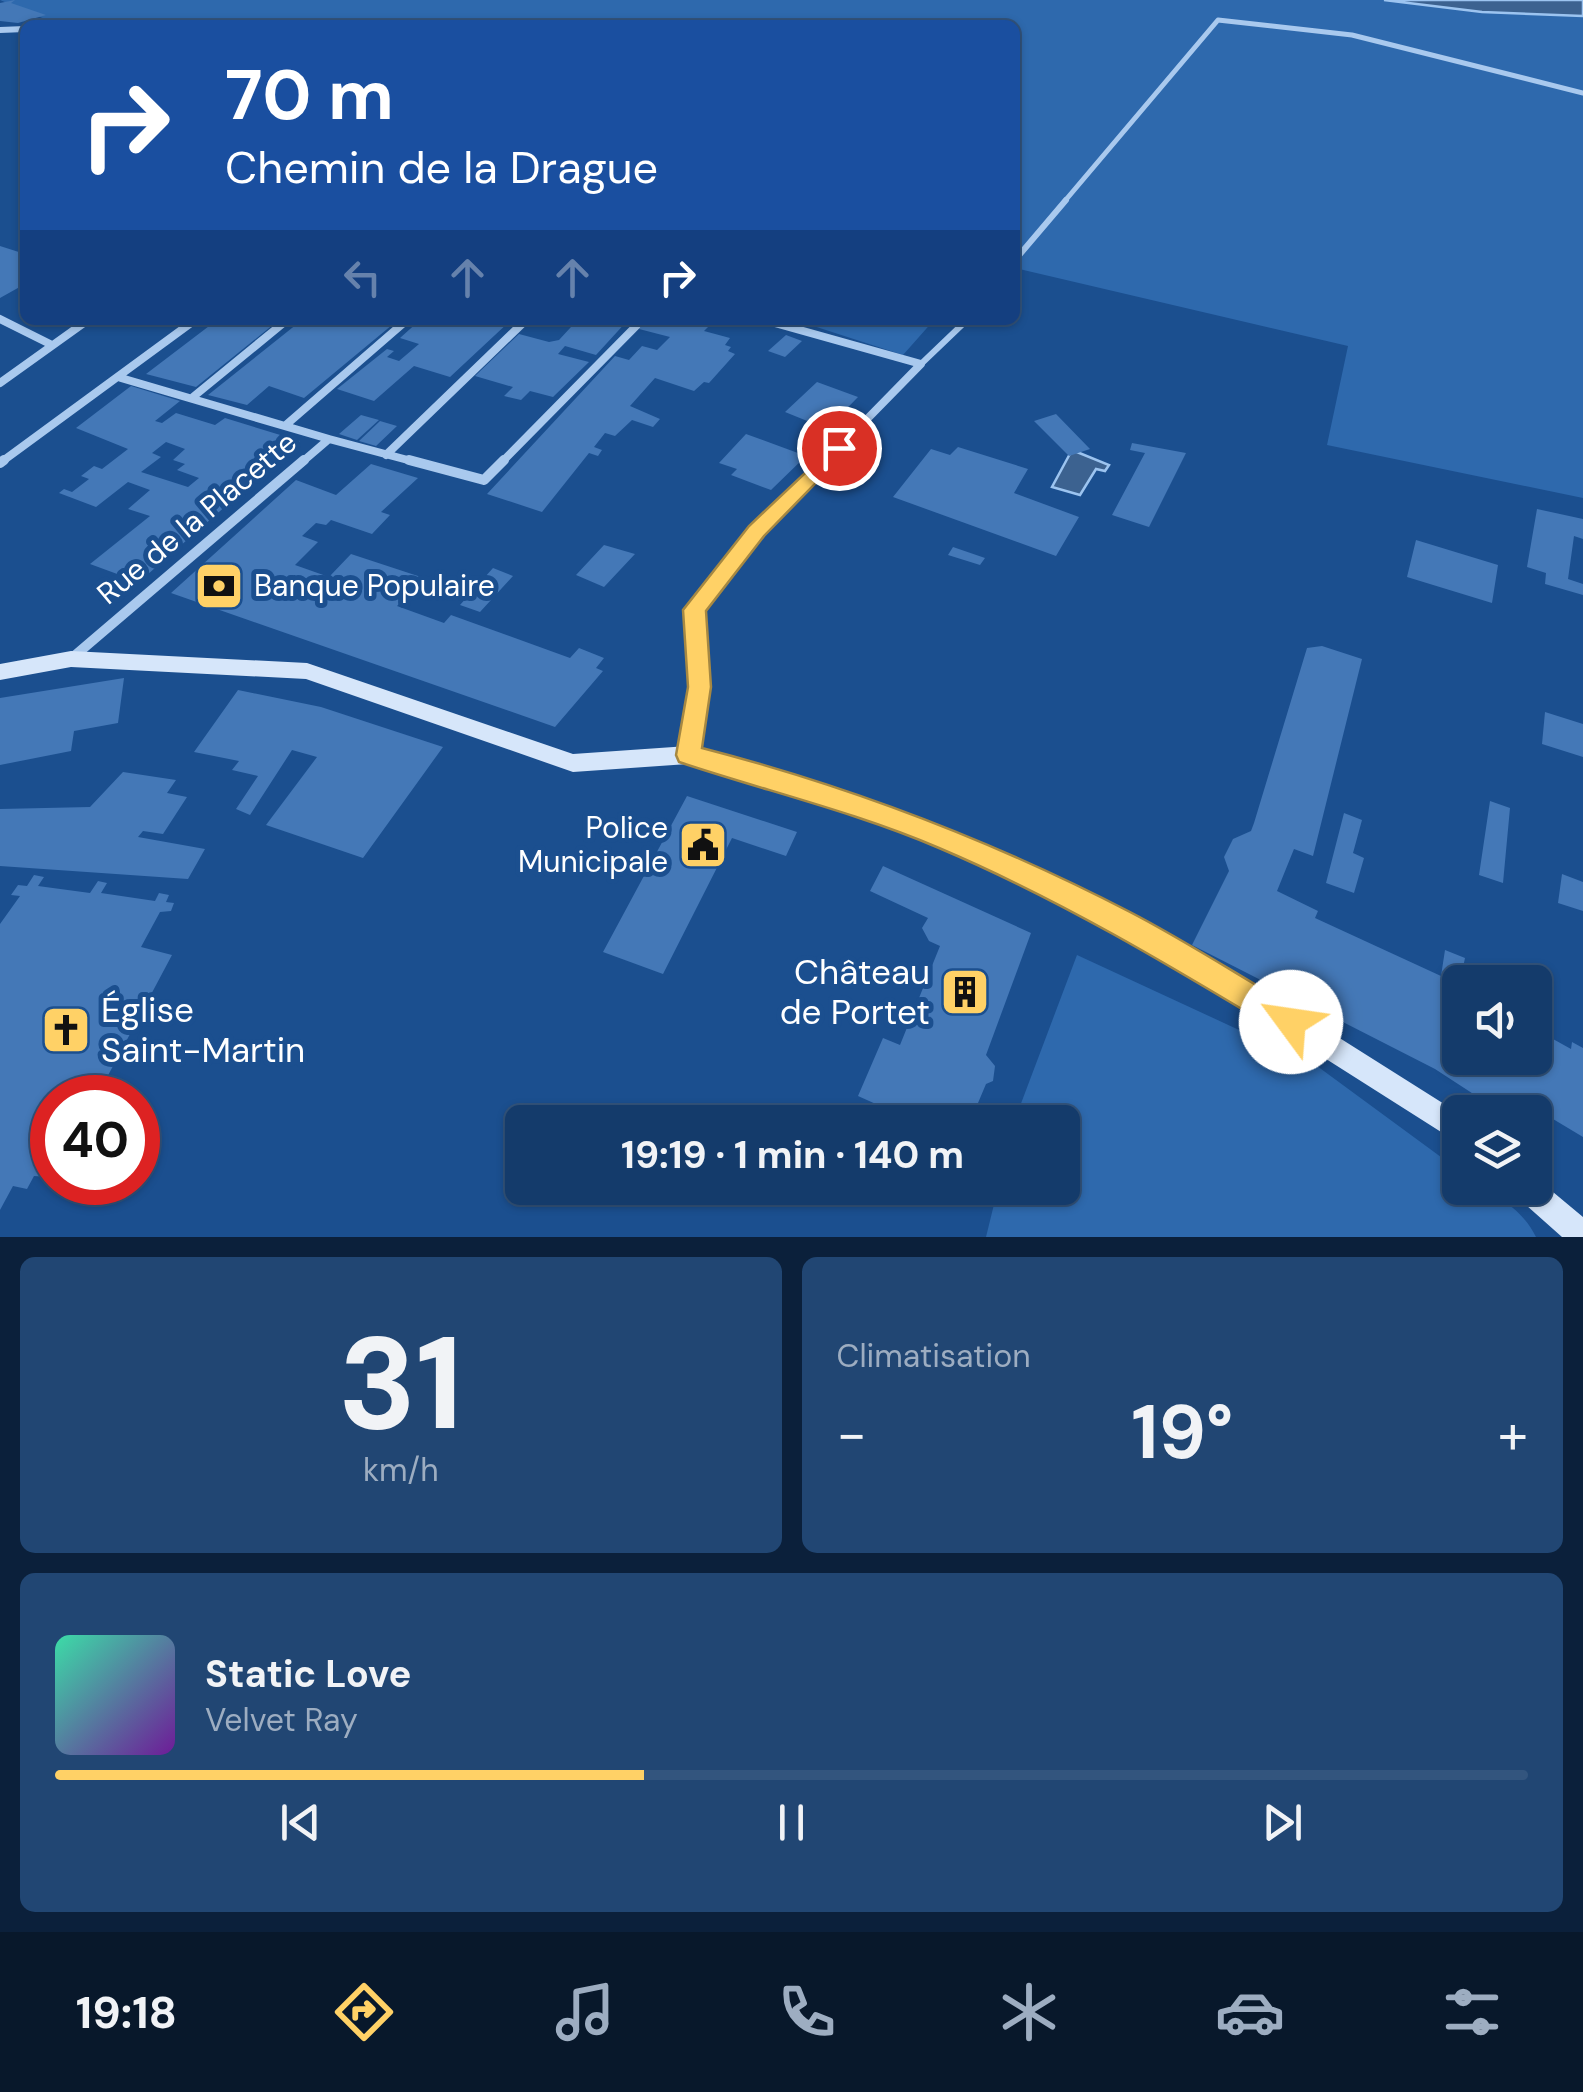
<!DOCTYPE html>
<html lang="fr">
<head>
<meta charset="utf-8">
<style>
  body { margin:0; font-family:"DM Sans",sans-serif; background:#214673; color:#f1f3f6; height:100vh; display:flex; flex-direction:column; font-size:38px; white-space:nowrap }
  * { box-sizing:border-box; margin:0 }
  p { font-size:32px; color:#9dadc1 }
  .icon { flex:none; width:55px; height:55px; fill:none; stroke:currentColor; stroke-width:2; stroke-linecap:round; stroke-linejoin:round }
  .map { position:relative; height:1237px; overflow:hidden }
  .panel { display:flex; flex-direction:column; gap:20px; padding:20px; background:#0b203b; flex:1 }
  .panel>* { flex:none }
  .hud { position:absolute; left:20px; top:20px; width:1000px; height:305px; border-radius:15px; box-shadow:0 2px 8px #0004,0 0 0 2px #33557e; background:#1a4fa0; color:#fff; overflow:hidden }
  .tools { position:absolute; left:1442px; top:965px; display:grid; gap:20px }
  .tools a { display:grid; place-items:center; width:110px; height:110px; border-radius:15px; background:#143b6b; box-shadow:0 2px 8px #0004,0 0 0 2px #33557e; font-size:50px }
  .speed { position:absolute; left:30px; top:1075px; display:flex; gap:20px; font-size:50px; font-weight:700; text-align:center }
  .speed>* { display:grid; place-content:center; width:130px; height:130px; border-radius:50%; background:#143b6b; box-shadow:0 2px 8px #0004,0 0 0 2px #33557e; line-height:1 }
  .speed .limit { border:15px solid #d22; background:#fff; color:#111 }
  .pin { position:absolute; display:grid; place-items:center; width:85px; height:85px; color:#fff; margin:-42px; border:5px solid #fff; border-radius:50%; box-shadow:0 2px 10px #0007 }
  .me { position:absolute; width:110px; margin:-55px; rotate:301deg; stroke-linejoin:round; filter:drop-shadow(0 0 8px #0008) }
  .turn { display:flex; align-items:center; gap:35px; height:210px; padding:0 40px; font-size:45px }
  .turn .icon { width:130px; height:130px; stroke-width:2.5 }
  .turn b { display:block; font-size:70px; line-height:85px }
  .lanes { display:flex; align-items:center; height:95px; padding:0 40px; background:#0003; justify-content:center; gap:50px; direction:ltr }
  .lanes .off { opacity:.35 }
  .big { font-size:75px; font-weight:700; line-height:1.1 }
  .panel .card { flex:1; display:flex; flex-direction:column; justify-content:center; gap:15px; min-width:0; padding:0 35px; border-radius:15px; background:#214673 }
  .panel .dial { align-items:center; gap:0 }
  .dial b { font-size:130px; line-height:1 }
  .song { display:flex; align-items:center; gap:30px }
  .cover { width:120px; height:120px; border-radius:15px; background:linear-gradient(135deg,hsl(160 70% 55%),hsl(280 70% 35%)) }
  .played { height:10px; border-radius:5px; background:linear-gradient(90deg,#ffd166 40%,#33557e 40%) }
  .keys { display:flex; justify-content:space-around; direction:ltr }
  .heat { display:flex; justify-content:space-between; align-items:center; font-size:55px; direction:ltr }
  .panel .tiles { flex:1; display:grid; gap:20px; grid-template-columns:1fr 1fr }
  .card:last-child { grid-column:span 2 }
  .trip { position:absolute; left:505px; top:1105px; width:575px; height:100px; border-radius:15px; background:#143b6b; box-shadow:0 2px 8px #0004,0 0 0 2px #33557e; font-weight:700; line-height:100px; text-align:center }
  .tabs { display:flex; height:160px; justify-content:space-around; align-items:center; background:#08182b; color:#9dadc1 }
  .tabs .icon { width:70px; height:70px }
  .tabs .current { color:#ffd166 }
  .tabs b { font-size:45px; color:#f1f3f6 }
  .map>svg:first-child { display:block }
  .green { fill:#2e69ad }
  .water { fill:#3c6290; stroke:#9cc4f0; stroke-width:2.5 }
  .building { fill:#4478b7; fill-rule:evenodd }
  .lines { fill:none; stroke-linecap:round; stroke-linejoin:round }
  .lane-far1 { stroke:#a9c9ee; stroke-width:5 }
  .lane { stroke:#a9c9ee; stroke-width:6 }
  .street-far2 { stroke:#a9c9ee; stroke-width:6 }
  .street-far1 { stroke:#a9c9ee; stroke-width:8 }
  .street { stroke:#a9c9ee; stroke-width:10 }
  .secondary { fill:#d6e6fa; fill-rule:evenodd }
  .route { fill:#ffd166; stroke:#a68842; stroke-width:2.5 }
  .labels { text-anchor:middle; stroke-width:10; stroke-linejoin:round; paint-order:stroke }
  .street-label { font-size:30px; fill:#fff; stroke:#1b4f8f }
  .poi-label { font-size:30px; fill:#fff; stroke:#1b4f8f; text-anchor:start }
  .near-poi-label { font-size:35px; fill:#fff; stroke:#1b4f8f; text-anchor:end }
</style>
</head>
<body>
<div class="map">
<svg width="1583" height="1237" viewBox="0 0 1583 1237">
  <rect width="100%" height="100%" fill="#1b4f8f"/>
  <path class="green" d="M 0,0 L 1384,0 L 1482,12 L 1583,16 L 1583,498 L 1327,445 L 1348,346 L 1015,268 L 1015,25 L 59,25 Z
    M 795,320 L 934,320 L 903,355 Z
    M 1077,955 L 1317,1066 L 1460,1171 L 1460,1188 C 1491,1188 1522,1208 1536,1237 L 986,1237 L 998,1188 L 1062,1188 L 1062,1122 L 1014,1122 Z"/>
  <path class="water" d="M 1384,0 L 1583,0 L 1583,16 L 1482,12 Z
    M 1072,450 L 1109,465 L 1105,471 L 1096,469 L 1080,495 L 1052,487 Z"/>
  <path class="building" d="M 15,0 L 11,3 L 46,15 L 18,23 L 0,21 L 0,3 Z
    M 0,246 L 25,254 L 21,269 L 25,284 L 0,298 Z
    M 217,320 L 279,320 L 196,387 L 146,374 Z
    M 302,320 L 341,327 L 349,320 L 398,320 L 304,398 L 269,386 L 247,405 L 208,395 Z
    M 420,320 L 511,320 L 450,377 L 414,366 L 374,401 L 337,389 L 387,349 L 394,351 L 387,357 L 399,361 L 419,344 L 400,338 Z
    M 549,320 L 628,320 L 596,355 L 565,346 L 558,354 L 589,362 L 553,397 L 530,391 L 521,400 L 504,396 L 513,387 L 475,376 L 519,334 L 549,342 L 559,340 L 571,327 Z
    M 647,320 L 704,320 L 699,325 L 708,327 L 704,331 L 730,338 L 725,345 L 731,347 L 728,351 L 735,354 L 709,383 L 704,382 L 694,391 L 655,378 L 630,406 L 660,419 L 653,427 L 632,420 L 615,436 L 605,433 L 594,447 L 602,450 L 598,456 L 589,453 L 542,512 L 487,494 L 615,356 L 629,360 L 642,346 L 657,350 L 670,337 L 639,329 Z
    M 786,335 L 802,341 L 785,357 L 768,351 Z
    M 817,382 L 858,397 L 827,429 L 785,412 Z
    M 131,386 L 180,401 L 155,421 L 162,423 L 176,413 L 215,425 L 225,418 L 300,441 L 139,582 L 90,564 L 150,516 L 128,509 L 150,490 L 128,482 L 96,507 L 59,493 L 64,489 L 72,492 L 89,479 L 81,476 L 94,466 L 102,469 L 128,449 L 76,428 ZM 166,442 L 185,449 L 173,460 L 185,464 L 177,470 L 199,478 L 188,487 L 141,472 L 161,457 L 152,453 Z
    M 1056,414 L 1090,449 L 1069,456 L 1034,421 Z
    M 361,415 L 379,420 L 357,440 L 339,434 Z
    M 380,421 L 397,426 L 376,446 L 359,441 Z
    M 746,434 L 806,456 L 771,490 L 731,475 L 737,469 L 719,463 Z
    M 1132,443 L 1186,453 L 1149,527 L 1112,515 L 1145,453 L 1130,450 Z
    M 958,447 L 1028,469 L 1014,493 L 1079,517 L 1056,556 L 893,497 L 931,449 L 950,455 Z
    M 371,464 L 418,478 L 381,512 L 390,515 L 372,534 L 331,520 L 326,525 L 316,523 L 302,536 L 318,542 L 295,565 L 329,577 L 351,554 L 424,578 L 397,606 L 444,623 L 451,615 L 570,658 L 579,648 L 604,658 L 596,668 L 603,671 L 555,727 L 171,593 L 296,480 L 336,495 Z
    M 1537,509 L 1583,519 L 1583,539 L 1574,536 L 1568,579 L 1583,584 L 1583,595 L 1545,584 L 1546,573 L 1527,567 Z
    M 1416,540 L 1498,565 L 1492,603 L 1407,577 Z
    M 604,545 L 635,554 L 604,587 L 576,575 Z
    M 953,547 L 985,558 L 980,565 L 948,555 Z
    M 493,568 L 513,576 L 480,612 L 460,605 Z
    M 1322,646 L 1362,659 L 1313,856 L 1294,849 L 1277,891 L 1318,911 L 1315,918 L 1441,976 L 1445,950 L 1465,958 L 1460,982 L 1460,1058 L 1535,1058 L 1535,1029 L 1571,1049 L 1572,1042 L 1583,1048 L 1583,1137 L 1553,1119 L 1546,1142 L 1535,1135 L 1535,1112 L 1501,1112 L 1435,1069 L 1192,945 L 1229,871 L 1224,857 L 1233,839 L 1251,831 L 1254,823 L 1307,648 Z
    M 124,678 L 118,723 L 74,731 L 71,751 L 0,765 L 0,698 Z
    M 238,690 L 321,707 L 443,747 L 363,858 L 266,825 L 317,757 L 292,750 L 250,815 L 236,809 L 258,776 L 232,770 L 239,761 L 194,752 Z
    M 1545,712 L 1583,724 L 1583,757 L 1542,744 Z
    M 123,772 L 176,780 L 167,793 L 187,797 L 163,834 L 143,831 L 138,837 L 205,849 L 188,879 L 0,866 L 0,809 L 90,807 Z
    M 687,796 L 797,832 L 786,856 L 732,838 L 663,974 L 603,952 Z
    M 1490,801 L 1510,808 L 1503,883 L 1479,875 Z
    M 1344,813 L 1362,820 L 1353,853 L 1364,858 L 1354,893 L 1326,883 Z
    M 883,866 L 1031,933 L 986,1055 L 995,1066 L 993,1081 L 986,1084 L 970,1122 L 916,1122 L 858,1096 L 883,1038 L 900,1045 L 940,946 L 929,941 L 922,928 L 928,918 L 870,891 Z
    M 1562,874 L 1583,882 L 1583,911 L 1558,903 Z
    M 34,875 L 44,877 L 38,886 L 90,893 L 98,881 L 107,883 L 101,893 L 155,901 L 159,893 L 169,895 L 166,902 L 174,903 L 171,911 L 160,912 L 141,947 L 172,955 L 96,1098 L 52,1098 L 49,1177 L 34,1176 L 27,1189 L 13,1186 L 0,1210 L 0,924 L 20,896 L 11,895 L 18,885 L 27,886 Z"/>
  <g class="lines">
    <path class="lane-far1" d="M 1064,202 L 1218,20 L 1352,35 L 1583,93"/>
    <path class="lane" d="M 1015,260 L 1066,200
      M 921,364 L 967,320"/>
    <path class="street-far2" d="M 0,30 L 25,29"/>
    <path class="street-far1" d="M 0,319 L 52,345
      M 764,320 L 921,364 L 824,463
      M 121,378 L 329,439 L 301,463
      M 0,383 L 88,320
      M 193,397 L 287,320
      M 287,424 L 407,320
      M 329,439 L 419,463
      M 386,455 L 526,320
      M 0,463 L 195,320
      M 501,463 L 642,320"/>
    <path class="street" d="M 409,460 L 484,480 L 504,460
      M 0,463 L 4,460
      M 72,658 L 304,460
      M 688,755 L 699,687 L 694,610 L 757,531 L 827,460"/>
    <path class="secondary" d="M 71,651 L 307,663 L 573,754 L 688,746 L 761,765 L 955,832 L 1129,913 L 1300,1013 L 1460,1114 L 1460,1144 L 1282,1031 L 1111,929 L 939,846 L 759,783 L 688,764 L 573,772 L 306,679 L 71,667 L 0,680 L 0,664 Z
      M 1535,1177 L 1583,1217 L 1583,1237 L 1562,1237 L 1518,1198 L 1514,1188 L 1535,1188 Z"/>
  </g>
  <path class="route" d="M 839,441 L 846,443 L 846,452 L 764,536 L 706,611 L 711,687 L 702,748 C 849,786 995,842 1130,912 C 1188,942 1244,979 1302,1012 L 1306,1022 L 1302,1032 L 1291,1036 L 1280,1032 C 1169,965 1059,899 939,848 C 855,812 766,791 679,762 L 676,755 L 688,687 L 683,610 L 749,526 Z"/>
  <defs>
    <g id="bank-square" transform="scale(2.5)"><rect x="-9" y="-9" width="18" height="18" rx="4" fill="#ffd166" stroke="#1b4f8f"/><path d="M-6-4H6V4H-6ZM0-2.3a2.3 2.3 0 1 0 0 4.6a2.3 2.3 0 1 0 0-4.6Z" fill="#111"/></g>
    <g id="civic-square" transform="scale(2.5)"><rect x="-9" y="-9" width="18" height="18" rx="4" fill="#ffd166" stroke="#1b4f8f"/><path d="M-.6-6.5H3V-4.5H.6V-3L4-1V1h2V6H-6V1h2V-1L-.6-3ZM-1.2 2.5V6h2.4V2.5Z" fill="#111"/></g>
    <g id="building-square" transform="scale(2.5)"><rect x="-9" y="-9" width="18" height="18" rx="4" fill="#ffd166" stroke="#1b4f8f"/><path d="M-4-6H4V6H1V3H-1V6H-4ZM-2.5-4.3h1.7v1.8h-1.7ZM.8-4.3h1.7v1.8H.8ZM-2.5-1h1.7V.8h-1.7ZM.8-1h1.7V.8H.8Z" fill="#111"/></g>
    <g id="church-square" transform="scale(2.5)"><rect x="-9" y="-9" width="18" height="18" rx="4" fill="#ffd166" stroke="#1b4f8f"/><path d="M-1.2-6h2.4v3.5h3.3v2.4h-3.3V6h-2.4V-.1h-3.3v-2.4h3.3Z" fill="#111"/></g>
  </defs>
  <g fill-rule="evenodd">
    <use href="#bank-square" x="219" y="586"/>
    <use href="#civic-square" x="703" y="845"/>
    <use href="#building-square" x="965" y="992"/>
    <use href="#church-square" x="66" y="1030"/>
  </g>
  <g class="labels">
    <g class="street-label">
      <text transform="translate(197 518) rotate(-40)" y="10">Rue de la Placette</text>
    </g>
    <g class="poi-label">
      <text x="254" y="596">Banque Populaire</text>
      <text x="668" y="838" text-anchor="end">Police<tspan x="668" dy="34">Municipale</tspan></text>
    </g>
    <g class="near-poi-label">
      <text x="930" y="984">Château<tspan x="930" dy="40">de Portet</tspan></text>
      <text x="101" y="1022" text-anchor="start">Église<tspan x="101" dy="40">Saint-Martin</tspan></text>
    </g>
  </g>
</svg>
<div class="tools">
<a><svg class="icon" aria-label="sound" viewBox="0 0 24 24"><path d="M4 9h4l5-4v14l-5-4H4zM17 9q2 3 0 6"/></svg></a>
<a><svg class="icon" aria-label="layers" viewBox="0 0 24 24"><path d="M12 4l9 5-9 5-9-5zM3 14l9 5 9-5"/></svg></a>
</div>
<div class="speed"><div class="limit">40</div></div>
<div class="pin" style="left:839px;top:448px;background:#d93025"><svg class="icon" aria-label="arrive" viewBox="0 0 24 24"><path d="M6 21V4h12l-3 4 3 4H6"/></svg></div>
<svg class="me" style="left:1291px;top:1022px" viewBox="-20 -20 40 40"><circle r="19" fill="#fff"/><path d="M0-13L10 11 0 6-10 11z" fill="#ffd166"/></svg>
<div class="trip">19:19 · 1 min · 140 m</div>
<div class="hud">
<div class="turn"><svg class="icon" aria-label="right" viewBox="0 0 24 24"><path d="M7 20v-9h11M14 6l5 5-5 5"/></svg><div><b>70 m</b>Chemin de la Drague</div></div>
<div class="lanes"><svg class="icon off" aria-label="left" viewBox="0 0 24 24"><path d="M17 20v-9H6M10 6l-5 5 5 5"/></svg><svg class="icon off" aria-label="ahead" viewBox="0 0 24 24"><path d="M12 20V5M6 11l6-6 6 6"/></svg><svg class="icon off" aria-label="ahead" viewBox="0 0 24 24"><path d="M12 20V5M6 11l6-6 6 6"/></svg><svg class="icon" aria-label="right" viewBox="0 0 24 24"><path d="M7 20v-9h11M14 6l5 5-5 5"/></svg></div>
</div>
</div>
<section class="panel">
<div class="tiles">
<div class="card dial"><b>31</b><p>km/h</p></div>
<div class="card"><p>Climatisation</p>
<div class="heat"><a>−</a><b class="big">19°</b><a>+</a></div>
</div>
<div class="card">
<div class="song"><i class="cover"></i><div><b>Static Love</b><p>Velvet Ray</p></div></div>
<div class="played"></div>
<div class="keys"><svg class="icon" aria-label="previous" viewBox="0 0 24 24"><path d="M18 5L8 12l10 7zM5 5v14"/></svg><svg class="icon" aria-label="pause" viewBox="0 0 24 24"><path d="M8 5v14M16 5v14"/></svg><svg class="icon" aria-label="next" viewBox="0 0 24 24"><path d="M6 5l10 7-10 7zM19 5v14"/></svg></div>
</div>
</div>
</section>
<nav class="tabs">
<b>19:18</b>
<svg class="icon current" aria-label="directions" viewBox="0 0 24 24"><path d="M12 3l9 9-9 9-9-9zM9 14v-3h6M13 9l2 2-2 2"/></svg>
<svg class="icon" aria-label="music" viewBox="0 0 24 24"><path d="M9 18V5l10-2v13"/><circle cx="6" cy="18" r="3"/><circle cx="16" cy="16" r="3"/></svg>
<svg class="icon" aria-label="phone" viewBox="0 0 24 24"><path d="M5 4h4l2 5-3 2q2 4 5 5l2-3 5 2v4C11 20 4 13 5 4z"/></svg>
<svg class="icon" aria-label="climate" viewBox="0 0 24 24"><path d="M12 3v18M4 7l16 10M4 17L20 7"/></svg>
<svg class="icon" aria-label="car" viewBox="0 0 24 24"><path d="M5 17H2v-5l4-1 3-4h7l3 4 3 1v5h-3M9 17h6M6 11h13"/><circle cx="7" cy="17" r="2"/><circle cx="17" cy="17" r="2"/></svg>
<svg class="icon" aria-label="filters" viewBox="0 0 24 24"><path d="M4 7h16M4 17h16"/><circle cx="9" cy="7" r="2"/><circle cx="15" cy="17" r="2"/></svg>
</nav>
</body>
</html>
